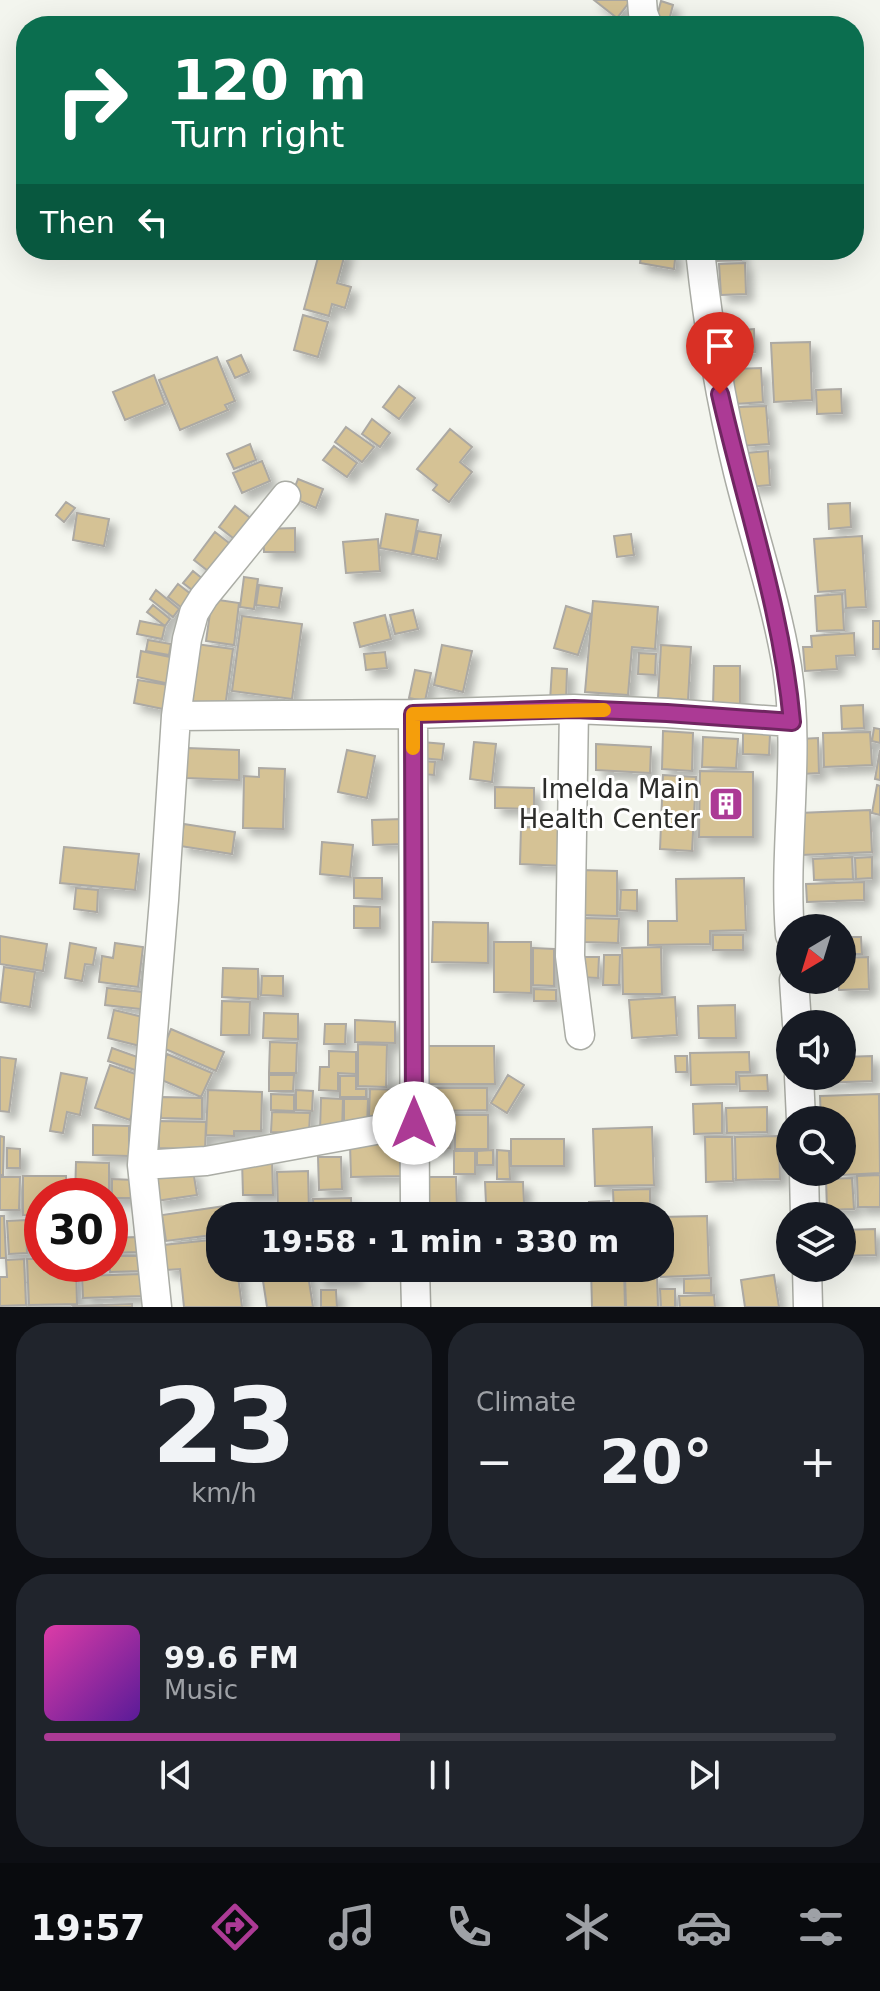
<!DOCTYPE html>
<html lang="en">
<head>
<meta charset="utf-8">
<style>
  body { margin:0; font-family:"DejaVu Sans",sans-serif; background:#20242c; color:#f1f3f6; height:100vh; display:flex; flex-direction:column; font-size:30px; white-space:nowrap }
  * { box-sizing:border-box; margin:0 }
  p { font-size:26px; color:#9ea1a6 }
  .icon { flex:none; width:44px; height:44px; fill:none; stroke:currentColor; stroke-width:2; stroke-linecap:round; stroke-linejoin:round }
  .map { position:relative; height:1307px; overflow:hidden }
  .drawer { display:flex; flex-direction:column; gap:16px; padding:16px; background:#0d0f14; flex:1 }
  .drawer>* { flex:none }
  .guide { position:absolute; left:16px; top:16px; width:848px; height:244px; border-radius:32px; box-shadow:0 8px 32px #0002; background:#0b6e4f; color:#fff; overflow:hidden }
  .needle { width:52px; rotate:218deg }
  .buttons { position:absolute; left:776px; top:914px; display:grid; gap:16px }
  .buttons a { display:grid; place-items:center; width:80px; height:80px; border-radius:50%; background:#171b24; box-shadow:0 8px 32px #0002; font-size:40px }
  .speed { position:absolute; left:24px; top:1178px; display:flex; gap:16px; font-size:40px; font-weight:700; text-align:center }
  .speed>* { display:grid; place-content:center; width:104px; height:104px; border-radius:50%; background:#171b24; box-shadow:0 8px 32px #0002; line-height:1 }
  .speed .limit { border:12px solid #d22; background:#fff; color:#111 }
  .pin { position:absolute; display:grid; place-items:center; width:68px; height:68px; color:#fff; margin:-82px -34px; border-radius:50% 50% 50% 0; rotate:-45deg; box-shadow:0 0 8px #0007 }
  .pin .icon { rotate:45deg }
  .me { position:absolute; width:88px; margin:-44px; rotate:0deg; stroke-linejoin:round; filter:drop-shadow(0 0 6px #0008) }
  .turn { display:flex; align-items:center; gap:28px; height:168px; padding:0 24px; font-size:36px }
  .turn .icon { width:104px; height:104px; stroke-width:2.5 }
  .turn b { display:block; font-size:56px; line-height:68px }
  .then { display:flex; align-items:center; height:76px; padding:0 24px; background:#0003; gap:16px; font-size:30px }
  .big { font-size:60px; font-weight:700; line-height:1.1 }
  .drawer .card { flex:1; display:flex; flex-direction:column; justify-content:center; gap:12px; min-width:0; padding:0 28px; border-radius:32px; background:#20242c }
  .drawer .dial { align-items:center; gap:0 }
  .dial b { font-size:104px; line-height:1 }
  .song { display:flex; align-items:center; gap:24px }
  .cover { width:96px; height:96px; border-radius:12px; background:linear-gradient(135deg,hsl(320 70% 55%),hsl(270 70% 35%)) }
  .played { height:8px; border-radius:4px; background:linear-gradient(90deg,#ac3a95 45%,#363941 45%) }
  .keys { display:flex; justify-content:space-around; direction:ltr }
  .heat { display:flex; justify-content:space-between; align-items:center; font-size:44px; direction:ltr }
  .drawer .tiles { flex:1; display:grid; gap:16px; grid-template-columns:1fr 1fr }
  .card:last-child { grid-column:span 2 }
  .trip { position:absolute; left:206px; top:1202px; width:468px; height:80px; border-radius:32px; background:#171b24; box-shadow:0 8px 32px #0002; font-weight:700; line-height:80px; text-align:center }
  .menu { display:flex; height:128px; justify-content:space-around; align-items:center; background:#090b0e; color:#9ea1a6 }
  .menu .icon { width:56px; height:56px }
  .menu .selected { color:#ac3a95 }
  .menu b { font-size:36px; color:#f1f3f6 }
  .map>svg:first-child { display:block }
  .building { fill:#d5c295; stroke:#aca9a3; stroke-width:2; filter:url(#shadow) }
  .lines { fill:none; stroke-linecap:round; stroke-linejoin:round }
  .minor-casing { stroke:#aaaca5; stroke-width:31 }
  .minor { stroke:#fff; stroke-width:28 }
  .route-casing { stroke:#702661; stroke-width:20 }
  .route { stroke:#ac3a95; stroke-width:14 }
  .slow { stroke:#f59e0b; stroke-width:14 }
  .labels { text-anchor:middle; stroke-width:6; stroke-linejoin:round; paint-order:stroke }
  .poi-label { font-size:26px; fill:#2c2c2a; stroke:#fffffe; text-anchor:end }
</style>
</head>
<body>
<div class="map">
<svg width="880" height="1307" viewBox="0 0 880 1307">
  <defs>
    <filter id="shadow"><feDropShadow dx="7" dy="7" stdDeviation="4" flood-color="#0004"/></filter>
  </defs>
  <rect width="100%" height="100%" fill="#f3f5ee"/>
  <path class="building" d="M 594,0 L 631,0 L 617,18 Z
    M 661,1 L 673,5 L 668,24 L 656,20 Z
    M 672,21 L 723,24 L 723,26 L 672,26 Z
    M 320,250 L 346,250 L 337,283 L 351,287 L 345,308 L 332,304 L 329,316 L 304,309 Z
    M 642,250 L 676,250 L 674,269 L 640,263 Z
    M 716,250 L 741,250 L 741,260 L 716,261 Z
    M 745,263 L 746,294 L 721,295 L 719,264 Z
    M 303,315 L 328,322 L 318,357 L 294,350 Z
    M 754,329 L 755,352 L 731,354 L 730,331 Z
    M 810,342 L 812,400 L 774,402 L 771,343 Z
    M 241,355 L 249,372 L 235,378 L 227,361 Z
    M 217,357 L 235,401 L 225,405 L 228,410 L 180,430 L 159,380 Z
    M 761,368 L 763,402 L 735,404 L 733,369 Z
    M 154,375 L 165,404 L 125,420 L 113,392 Z
    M 399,386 L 415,398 L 399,419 L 383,407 Z
    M 841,389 L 842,413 L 817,414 L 816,390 Z
    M 766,406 L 769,444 L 741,446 L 739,407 Z
    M 372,419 L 390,433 L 380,447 L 362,434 Z
    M 346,427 L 374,447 L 362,462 L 335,442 Z
    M 450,429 L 472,447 L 460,462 L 472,472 L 449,502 L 433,490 L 437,485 L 417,469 Z
    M 250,444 L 256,460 L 234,469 L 227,454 Z
    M 334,446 L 357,463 L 347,477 L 323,460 Z
    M 768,451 L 770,485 L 749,487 L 746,453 Z
    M 262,461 L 270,481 L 242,493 L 233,473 Z
    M 298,479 L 323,489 L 316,508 L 291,497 Z
    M 66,502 L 75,508 L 64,522 L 56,515 Z
    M 850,503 L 851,527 L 829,529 L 828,504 Z
    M 235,506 L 258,524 L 242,545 L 219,527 Z
    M 77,513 L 109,519 L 104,546 L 73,540 Z
    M 386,514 L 418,520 L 412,554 L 380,548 Z
    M 295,528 L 295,552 L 264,552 L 263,529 Z
    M 418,531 L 441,535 L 437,559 L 413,554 Z
    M 215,532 L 238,550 L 217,578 L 194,560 Z
    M 631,534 L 634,555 L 617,557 L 614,536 Z
    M 862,536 L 866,607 L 846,608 L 845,590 L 818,592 L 814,539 Z
    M 378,539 L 380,571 L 346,573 L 343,542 Z
    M 193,571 L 209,584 L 200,596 L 183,583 Z
    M 244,577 L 258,579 L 254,609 L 240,607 Z
    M 178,584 L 192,595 L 182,608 L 168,597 Z
    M 259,585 L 282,588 L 279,608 L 256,605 Z
    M 156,590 L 179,609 L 173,617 L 150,599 Z
    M 842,594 L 844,630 L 817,631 L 815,596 Z
    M 212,599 L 239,603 L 234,645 L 206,641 Z
    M 593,601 L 658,607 L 655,649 L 632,647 L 628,695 L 585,692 Z
    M 153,605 L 170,619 L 165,626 L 147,612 Z
    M 566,606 L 591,614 L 578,655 L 554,648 Z
    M 413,610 L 418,629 L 395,634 L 390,615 Z
    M 385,615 L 391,639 L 360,647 L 354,623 Z
    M 242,616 L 302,624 L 292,699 L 232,691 Z
    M 140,621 L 165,626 L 162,639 L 137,634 Z
    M 873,621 L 880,621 L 880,649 L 873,649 Z
    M 854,633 L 855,655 L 836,656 L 837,669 L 805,671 L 803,647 L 812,647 L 811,636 Z
    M 148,640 L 171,644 L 169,655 L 146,651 Z
    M 196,644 L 233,649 L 224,715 L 188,710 Z
    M 442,645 L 472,651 L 463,692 L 434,685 Z
    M 661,645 L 691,647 L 688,700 L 658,698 Z
    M 141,651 L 175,658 L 170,684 L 137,677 Z
    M 385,652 L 387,668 L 366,670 L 364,654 Z
    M 639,653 L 656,654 L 655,675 L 638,674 Z
    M 714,666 L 740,666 L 740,706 L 713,706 Z
    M 552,668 L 567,669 L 566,702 L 550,701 Z
    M 415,670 L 431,673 L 425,701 L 409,698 Z
    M 138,680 L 168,685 L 163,709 L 134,703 Z
    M 863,705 L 864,728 L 842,729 L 841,706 Z
    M 874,728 L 880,729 L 880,743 L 872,741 Z
    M 663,731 L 693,733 L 692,771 L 662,769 Z
    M 870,732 L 872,765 L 824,767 L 823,733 Z
    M 743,733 L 770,734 L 769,755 L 743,754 Z
    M 703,737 L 738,739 L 736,768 L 702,767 Z
    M 818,738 L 819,773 L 802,774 L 800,739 Z
    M 422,742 L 444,744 L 442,760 L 421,758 Z
    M 474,742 L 496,744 L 492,782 L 470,779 Z
    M 596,744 L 651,747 L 650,773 L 596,770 Z
    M 187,748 L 239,750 L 239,780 L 186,778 Z
    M 347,750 L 375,756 L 367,798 L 338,792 Z
    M 880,750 L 880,780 L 875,779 Z
    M 422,761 L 435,762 L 434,775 L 421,774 Z
    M 259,768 L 285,769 L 283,829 L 243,828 L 244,776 L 259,777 Z
    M 700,771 L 753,772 L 753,837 L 699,837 Z
    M 663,775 L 696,777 L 692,851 L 660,849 Z
    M 877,785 L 880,786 L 880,815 L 872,813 Z
    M 495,787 L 534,788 L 534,809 L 495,808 Z
    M 870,810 L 872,852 L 801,855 L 799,813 Z
    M 403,819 L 404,844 L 373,845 L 372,820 Z
    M 184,824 L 235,832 L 232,854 L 180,846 Z
    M 521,827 L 566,828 L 565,866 L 520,864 Z
    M 322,842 L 353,845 L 350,877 L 320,874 Z
    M 64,847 L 139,854 L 135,890 L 60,883 Z
    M 852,857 L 853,879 L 814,880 L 813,859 Z
    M 872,857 L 872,878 L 856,879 L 855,858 Z
    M 580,870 L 617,871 L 617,916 L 579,915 Z
    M 354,878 L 382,878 L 382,899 L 354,898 Z
    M 744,878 L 746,930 L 710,931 L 710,944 L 648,945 L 648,921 L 677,921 L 676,879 Z
    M 864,882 L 864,900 L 807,902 L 806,884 Z
    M 76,888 L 98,890 L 97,912 L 74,909 Z
    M 621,890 L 637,890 L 637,911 L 620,910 Z
    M 354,906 L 380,907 L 380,928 L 354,928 Z
    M 583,918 L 619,919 L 618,943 L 583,942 Z
    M 433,922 L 488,923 L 488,963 L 432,962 Z
    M 713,935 L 743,935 L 743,950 L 713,950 Z
    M 0,936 L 47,944 L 43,971 L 0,964 Z
    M 842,937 L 861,937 L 862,954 L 842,954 Z
    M 494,942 L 531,942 L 531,993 L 494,992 Z
    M 70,943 L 96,948 L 93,965 L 85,964 L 82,981 L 65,978 Z
    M 115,943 L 143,947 L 138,987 L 99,982 L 102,956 L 113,958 Z
    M 661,947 L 662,994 L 623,994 L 622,948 Z
    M 533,948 L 554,949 L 554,986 L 533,985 Z
    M 604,955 L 620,955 L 619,985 L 603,985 Z
    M 578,957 L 599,957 L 598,978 L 578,977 Z
    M 868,957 L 869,989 L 839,990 L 838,980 L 842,980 L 842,958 Z
    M 4,967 L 35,972 L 30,1007 L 0,1002 Z
    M 223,968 L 258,969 L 258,999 L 222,997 Z
    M 262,976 L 283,976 L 283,996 L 261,995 Z
    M 107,988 L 152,993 L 149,1010 L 105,1005 Z
    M 534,989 L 556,990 L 556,1001 L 534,1001 Z
    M 675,997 L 677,1035 L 632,1038 L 629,1000 Z
    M 222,1001 L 250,1002 L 249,1035 L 221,1035 Z
    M 735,1005 L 736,1038 L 699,1038 L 698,1006 Z
    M 114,1010 L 151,1019 L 144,1047 L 108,1038 Z
    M 264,1013 L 298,1014 L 298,1039 L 263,1038 Z
    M 355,1020 L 395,1022 L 395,1043 L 355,1042 Z
    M 325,1024 L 346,1024 L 345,1044 L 324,1044 Z
    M 171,1029 L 224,1052 L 216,1071 L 163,1048 Z
    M 270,1042 L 297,1043 L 296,1073 L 269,1073 Z
    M 358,1044 L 387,1045 L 386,1087 L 358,1086 Z
    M 428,1046 L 494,1046 L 495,1084 L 429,1084 Z
    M 112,1048 L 146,1060 L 141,1072 L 108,1061 Z
    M 329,1051 L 356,1052 L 356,1074 L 338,1073 L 338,1091 L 319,1090 L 320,1067 L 329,1067 Z
    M 749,1052 L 750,1072 L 736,1072 L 736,1084 L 691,1085 L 690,1053 Z
    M 167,1054 L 212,1073 L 201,1097 L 157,1078 Z
    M 675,1056 L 687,1056 L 687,1072 L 676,1072 Z
    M 872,1056 L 872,1081 L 820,1083 L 820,1076 L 842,1076 L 842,1057 Z
    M 0,1057 L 16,1059 L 9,1112 L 0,1111 Z
    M 110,1065 L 144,1077 L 130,1120 L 95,1108 Z
    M 61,1073 L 87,1078 L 80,1115 L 67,1112 L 63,1133 L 50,1131 Z
    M 269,1075 L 294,1075 L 293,1091 L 269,1091 Z
    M 508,1075 L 524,1085 L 507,1113 L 491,1103 Z
    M 767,1075 L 768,1091 L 740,1091 L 739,1076 Z
    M 340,1076 L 356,1076 L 356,1089 L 366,1089 L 366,1097 L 340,1097 Z
    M 430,1088 L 487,1088 L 487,1110 L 430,1111 Z
    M 370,1089 L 405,1090 L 404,1117 L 369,1116 Z
    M 208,1090 L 262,1092 L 261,1131 L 234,1131 L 234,1136 L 206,1135 Z
    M 296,1090 L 313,1091 L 312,1111 L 296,1110 Z
    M 271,1094 L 294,1095 L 294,1111 L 271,1110 Z
    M 879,1094 L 880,1173 L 823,1176 L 823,1172 L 842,1172 L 842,1120 L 821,1120 L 820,1096 Z
    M 161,1097 L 202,1098 L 202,1119 L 161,1118 Z
    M 321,1098 L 343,1099 L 342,1131 L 320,1130 Z
    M 344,1099 L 368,1099 L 367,1127 L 344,1127 Z
    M 722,1103 L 722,1133 L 694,1134 L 693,1104 Z
    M 767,1107 L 767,1132 L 727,1133 L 726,1108 Z
    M 272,1112 L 310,1113 L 309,1133 L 271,1132 Z
    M 455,1115 L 488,1115 L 488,1149 L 455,1149 Z
    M 432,1117 L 449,1117 L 450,1148 L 432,1148 Z
    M 159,1121 L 206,1122 L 205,1150 L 159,1148 Z
    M 93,1125 L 129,1126 L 129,1156 L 93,1155 Z
    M 652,1127 L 654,1185 L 595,1186 L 593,1129 Z
    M 0,1136 L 4,1137 L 3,1175 L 0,1175 Z
    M 779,1136 L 780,1179 L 736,1180 L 735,1137 Z
    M 705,1137 L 732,1137 L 733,1181 L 706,1182 Z
    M 511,1139 L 564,1139 L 564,1166 L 511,1166 Z
    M 400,1143 L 401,1176 L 351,1177 L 350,1144 Z
    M 7,1148 L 20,1149 L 20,1168 L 7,1168 Z
    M 493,1150 L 493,1165 L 477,1165 L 477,1151 Z
    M 497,1150 L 509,1151 L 510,1179 L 497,1179 Z
    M 454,1151 L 475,1151 L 475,1174 L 454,1174 Z
    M 318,1157 L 341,1157 L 342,1189 L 319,1190 Z
    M 272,1159 L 273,1195 L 243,1195 L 242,1160 Z
    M 76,1162 L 109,1163 L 109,1196 L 75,1196 Z
    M 193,1170 L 197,1195 L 156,1201 L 152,1176 Z
    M 308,1171 L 309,1211 L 278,1212 L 277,1172 Z
    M 880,1175 L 880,1207 L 858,1207 L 857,1176 Z
    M 23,1176 L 66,1176 L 66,1196 L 42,1196 L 42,1216 L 23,1215 Z
    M 0,1177 L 20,1177 L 19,1210 L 0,1210 Z
    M 425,1177 L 456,1177 L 457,1207 L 425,1207 Z
    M 852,1178 L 854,1209 L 827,1210 L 826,1179 Z
    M 112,1179 L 134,1180 L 133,1198 L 112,1198 Z
    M 485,1182 L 523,1182 L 524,1203 L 486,1203 Z
    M 650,1189 L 650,1216 L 614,1216 L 613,1190 Z
    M 351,1198 L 352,1216 L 314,1216 L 313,1199 Z
    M 609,1201 L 609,1216 L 589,1216 L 589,1202 Z
    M 246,1203 L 248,1216 L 220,1216 L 220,1234 L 166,1241 L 162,1215 Z
    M 354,1203 L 371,1203 L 372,1216 L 355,1216 Z
    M 275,1211 L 275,1216 L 254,1216 L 254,1212 Z
    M 0,1216 L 4,1216 L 6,1258 L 0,1258 Z
    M 707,1216 L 709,1275 L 661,1277 L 660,1217 Z
    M 26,1220 L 27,1253 L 9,1254 L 7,1221 Z
    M 31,1220 L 42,1220 L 42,1255 L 32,1255 Z
    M 875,1229 L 876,1255 L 842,1256 L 842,1230 Z
    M 136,1237 L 137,1252 L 110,1253 L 110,1238 Z
    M 220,1239 L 220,1268 L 237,1268 L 242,1307 L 184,1307 L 180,1269 L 166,1270 L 163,1245 Z
    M 110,1256 L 141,1256 L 141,1271 L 110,1272 Z
    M 24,1259 L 26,1305 L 0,1306 L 0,1277 L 7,1277 L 6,1260 Z
    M 27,1259 L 42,1259 L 42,1264 L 76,1264 L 77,1304 L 29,1305 Z
    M 86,1264 L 104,1264 L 105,1271 L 87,1271 Z
    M 261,1268 L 307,1268 L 313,1307 L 267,1307 Z
    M 316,1268 L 354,1268 L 355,1279 L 317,1281 Z
    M 591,1268 L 624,1268 L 625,1307 L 592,1307 Z
    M 141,1274 L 142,1296 L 83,1298 L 82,1276 Z
    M 625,1275 L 657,1275 L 658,1307 L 626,1307 Z
    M 774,1275 L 779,1307 L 745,1307 L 741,1280 Z
    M 711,1278 L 711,1293 L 684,1293 L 684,1279 Z
    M 660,1289 L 675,1289 L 675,1307 L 661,1307 Z
    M 321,1290 L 336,1290 L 337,1307 L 321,1307 Z
    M 714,1295 L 715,1307 L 680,1307 L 679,1296 Z
    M 132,1304 L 132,1307 L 74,1307 L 73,1306 Z"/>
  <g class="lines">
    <g class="minor-casing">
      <path id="minor" d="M 642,0 L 643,13 L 648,26
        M 700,250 C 708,326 720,398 738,472 C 754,537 776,601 787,667 C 801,755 783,846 790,935
        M 574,709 L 570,956 L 580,1035
        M 413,714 L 415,1216
        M 176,716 L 413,714 L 574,709 L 667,713 L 792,722
        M 794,980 L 797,1024
        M 799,1076 L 801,1120
        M 142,1165 L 206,1161 L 414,1123
        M 804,1172 L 805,1216
        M 415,1268 L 416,1307
        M 807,1268 L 808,1307
        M 157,1307 L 142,1165 L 164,900 L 176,716 L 187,639 L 194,613 L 204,597 L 286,496"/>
    </g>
    <use href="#minor" class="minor"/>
  </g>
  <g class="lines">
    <g class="route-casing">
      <path id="route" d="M 414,1123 L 413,714 L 574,709 L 667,713 L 792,722 C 782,610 745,504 720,394"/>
    </g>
    <use href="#route" class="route"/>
    <path class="slow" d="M 413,748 L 413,714 L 604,710"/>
  </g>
  <defs>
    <g id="building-square" transform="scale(1.8)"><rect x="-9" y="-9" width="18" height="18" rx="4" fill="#ac3a95" stroke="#fffffe"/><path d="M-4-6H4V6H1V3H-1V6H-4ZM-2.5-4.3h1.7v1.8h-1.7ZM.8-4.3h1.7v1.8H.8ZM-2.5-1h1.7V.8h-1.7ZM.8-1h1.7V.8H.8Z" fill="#fff"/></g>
  </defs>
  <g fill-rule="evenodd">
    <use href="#building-square" x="726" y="804"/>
  </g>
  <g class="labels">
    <g class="poi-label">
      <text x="700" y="798">Imelda Main<tspan x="700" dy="30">Health Center</tspan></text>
    </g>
  </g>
</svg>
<div class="buttons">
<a><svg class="needle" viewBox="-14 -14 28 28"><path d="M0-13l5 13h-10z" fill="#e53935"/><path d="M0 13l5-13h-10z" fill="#9ea1a6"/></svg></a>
<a><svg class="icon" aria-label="sound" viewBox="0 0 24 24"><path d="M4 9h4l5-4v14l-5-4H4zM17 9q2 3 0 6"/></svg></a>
<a><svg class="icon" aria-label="search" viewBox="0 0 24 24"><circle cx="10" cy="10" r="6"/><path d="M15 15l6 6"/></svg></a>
<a><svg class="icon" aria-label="layers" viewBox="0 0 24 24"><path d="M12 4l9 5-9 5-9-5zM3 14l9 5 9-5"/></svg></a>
</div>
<div class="speed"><div class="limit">30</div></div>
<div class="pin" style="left:720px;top:394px;background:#d93025"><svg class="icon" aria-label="arrive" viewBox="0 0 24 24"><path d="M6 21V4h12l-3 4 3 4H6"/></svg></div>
<svg class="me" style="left:414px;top:1123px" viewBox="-20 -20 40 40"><circle r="19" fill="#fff"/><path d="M0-13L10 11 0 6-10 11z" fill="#ac3a95"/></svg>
<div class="trip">19:58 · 1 min · 330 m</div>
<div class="guide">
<div class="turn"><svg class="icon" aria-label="right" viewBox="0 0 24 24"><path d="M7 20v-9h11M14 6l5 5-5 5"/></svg><div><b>120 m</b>Turn right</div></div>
<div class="then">Then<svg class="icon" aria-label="left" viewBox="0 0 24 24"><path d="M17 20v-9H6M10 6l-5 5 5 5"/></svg></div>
</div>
</div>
<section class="drawer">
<div class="tiles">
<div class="card dial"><b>23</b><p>km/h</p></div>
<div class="card"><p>Climate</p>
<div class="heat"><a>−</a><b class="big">20°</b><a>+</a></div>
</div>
<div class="card">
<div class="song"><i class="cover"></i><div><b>99.6 FM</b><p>Music</p></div></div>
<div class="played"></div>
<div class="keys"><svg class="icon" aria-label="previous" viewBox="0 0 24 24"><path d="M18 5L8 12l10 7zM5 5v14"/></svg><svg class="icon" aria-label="pause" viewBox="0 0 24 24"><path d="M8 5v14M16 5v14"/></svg><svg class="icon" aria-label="next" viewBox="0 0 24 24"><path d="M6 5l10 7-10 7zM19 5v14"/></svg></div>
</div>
</div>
</section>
<nav class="menu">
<b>19:57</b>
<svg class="icon selected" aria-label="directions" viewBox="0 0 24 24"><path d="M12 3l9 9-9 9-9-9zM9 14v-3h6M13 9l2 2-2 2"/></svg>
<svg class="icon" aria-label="music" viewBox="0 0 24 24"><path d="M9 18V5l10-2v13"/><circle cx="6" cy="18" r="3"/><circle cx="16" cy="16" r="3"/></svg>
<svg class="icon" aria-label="phone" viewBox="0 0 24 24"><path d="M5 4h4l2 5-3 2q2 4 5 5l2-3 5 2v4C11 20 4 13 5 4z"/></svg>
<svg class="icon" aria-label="climate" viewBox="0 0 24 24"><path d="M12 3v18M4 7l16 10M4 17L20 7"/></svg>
<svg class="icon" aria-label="car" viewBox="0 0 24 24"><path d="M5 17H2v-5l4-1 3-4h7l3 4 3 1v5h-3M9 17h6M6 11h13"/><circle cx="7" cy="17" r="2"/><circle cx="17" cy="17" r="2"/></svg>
<svg class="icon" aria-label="filters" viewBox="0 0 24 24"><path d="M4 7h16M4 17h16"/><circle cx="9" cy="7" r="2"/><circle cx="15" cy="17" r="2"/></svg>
</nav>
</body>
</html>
